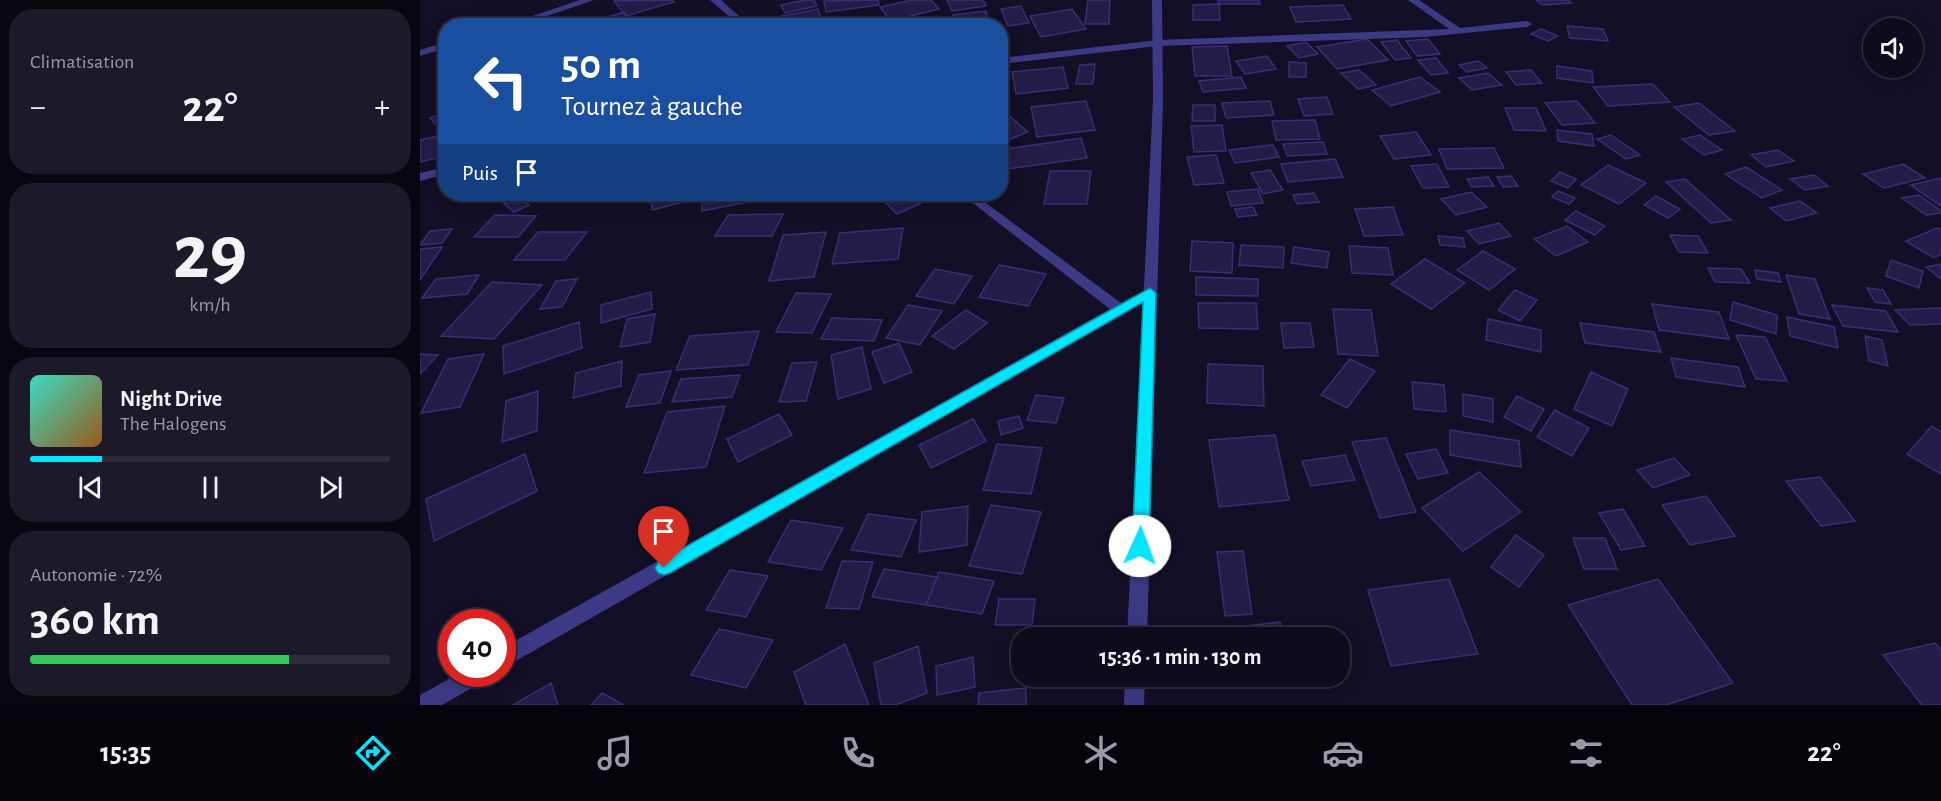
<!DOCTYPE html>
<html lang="fr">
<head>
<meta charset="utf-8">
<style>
  body { margin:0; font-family:"Alegreya Sans",sans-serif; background:#1c1929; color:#f1f3f6; height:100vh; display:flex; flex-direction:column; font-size:22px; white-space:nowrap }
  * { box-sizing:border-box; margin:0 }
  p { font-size:20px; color:#9b9ba3 }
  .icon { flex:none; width:33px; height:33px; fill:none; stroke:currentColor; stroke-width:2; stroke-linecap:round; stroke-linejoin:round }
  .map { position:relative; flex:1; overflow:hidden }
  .side { display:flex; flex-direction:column; gap:9px; padding:9px; background:#08060f; width:420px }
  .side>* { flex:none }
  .banner { position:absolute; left:18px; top:18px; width:570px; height:183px; border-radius:24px; box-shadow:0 3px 15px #0003,0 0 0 2px #2e2b3b; background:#1a4fa0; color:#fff; overflow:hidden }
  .controls { position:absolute; left:1443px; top:18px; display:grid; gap:12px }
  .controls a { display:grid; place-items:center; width:60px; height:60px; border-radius:50%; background:#0e0b1c; box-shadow:0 3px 15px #0003,0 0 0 2px #2e2b3b; font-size:30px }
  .speed { position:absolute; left:18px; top:609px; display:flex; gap:12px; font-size:30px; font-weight:700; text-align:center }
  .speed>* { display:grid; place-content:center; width:78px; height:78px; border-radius:50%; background:#0e0b1c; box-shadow:0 3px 15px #0003,0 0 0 2px #2e2b3b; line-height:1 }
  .speed .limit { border:9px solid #d22; background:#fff; color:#111 }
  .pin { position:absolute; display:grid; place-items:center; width:51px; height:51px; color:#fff; margin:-62px -26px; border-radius:50% 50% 50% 0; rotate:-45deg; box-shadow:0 0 6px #0007 }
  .pin .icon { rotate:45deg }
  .me { position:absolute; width:66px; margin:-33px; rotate:2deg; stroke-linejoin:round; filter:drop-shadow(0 0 4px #0008) }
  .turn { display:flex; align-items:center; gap:21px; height:126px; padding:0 24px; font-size:27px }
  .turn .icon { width:78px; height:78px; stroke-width:2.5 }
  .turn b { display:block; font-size:42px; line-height:51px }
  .then { display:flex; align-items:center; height:57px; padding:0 24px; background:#0003; gap:12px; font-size:22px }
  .big { font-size:45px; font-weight:700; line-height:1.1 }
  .side .widget { flex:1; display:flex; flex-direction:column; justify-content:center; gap:9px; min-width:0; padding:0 21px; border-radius:24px; background:#1c1929 }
  .side .dial { align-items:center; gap:0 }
  .dial b { font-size:78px; line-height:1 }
  .song { display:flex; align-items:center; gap:18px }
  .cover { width:72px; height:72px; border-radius:9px; background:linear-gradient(135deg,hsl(170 70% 55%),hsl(30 70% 35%)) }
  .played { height:6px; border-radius:3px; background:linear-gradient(90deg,#00e5ff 20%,#2e2b3b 20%) }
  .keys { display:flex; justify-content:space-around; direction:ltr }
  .heat { display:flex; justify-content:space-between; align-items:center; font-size:33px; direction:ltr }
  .charge { height:9px; border-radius:4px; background:linear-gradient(90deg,#34c759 72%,#2e2b3b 0) }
  .trip { position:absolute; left:591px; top:627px; width:339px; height:60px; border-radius:24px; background:#0e0b1c; box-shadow:0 3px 15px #0003,0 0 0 2px #2e2b3b; font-weight:700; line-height:60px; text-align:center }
  .tab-bar { display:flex; height:96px; justify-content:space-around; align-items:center; background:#06040b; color:#9b9ba3 }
  .tab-bar .icon { width:42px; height:42px }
  .tab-bar .current { color:#00e5ff }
  .tab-bar b { font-size:27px; color:#f1f3f6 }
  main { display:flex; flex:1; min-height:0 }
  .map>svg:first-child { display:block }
  .building { fill:#241b47; stroke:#3b2d73; stroke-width:1.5 }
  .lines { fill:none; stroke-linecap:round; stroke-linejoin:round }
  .minor { fill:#3d3a85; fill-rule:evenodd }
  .tertiary { fill:#3d3a85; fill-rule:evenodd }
  .route { fill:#00e5ff; stroke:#0095a6; stroke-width:1.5 }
</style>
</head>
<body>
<main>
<section class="side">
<div class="widget"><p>Climatisation</p>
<div class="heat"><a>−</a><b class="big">22°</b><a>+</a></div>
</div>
<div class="widget dial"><b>29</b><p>km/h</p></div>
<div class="widget">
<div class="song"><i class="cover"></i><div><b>Night Drive</b><p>The Halogens</p></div></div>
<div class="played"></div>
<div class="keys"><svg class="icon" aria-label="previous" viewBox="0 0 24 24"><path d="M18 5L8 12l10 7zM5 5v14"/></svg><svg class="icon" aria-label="pause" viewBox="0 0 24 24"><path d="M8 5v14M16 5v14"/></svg><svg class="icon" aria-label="next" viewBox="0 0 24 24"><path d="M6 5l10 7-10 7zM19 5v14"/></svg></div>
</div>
<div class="widget"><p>Autonomie · 72%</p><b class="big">360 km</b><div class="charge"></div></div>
</section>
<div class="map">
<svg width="1521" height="705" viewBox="0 0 1521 705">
  <rect width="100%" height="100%" fill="#130f26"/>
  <path class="building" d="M 252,0 L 254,2 L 206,16 L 194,1 Z
    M 385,0 L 394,0 L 397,6 L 365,13 L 361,5 Z
    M 458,0 L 459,5 L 406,12 L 404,1 Z
    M 492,0 L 511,0 L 519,9 L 470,21 L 460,7 Z
    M 527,0 L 563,0 L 566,6 L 532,11 Z
    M 668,0 L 690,0 L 689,24 L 665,24 Z
    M 798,0 L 839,0 L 840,4 L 799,4 Z
    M 1116,0 L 1148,0 L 1151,3 L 1122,5 Z
    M 799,4 L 800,20 L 773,20 L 773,5 Z
    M 923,5 L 931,19 L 876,22 L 870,7 Z
    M 601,6 L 609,23 L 588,26 L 581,9 Z
    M 398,9 L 401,18 L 359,26 L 357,17 Z
    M 652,9 L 666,29 L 621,37 L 610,16 Z
    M 566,11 L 569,26 L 534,26 L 533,15 Z
    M 204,12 L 212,24 L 185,26 L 180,19 Z
    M 1147,26 L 1183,29 L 1188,41 L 1150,38 Z
    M 1121,29 L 1138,36 L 1128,41 L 1111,34 Z
    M 947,39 L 968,60 L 917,69 L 897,47 Z
    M 1008,39 L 1020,54 L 997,56 L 986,41 Z
    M 977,40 L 991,58 L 975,60 L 961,42 Z
    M 886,42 L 898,54 L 879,58 L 867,46 Z
    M 807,46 L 812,76 L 775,76 L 772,47 Z
    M 847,56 L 856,69 L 825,74 L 816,61 Z
    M 1016,58 L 1028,73 L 1011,75 L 998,60 Z
    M 1058,61 L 1067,68 L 1047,72 L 1039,65 Z
    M 869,62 L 886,63 L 886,77 L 869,77 Z
    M 675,64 L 673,84 L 656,84 L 660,65 Z
    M 1137,66 L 1172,71 L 1173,83 L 1137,78 Z
    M 643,67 L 648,88 L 596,94 L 592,72 Z
    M 939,70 L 956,85 L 938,89 L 921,73 Z
    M 1111,70 L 1122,83 L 1096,85 L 1086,72 Z
    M 1068,73 L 1082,85 L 1052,90 L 1039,78 Z
    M 585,76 L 588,93 L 580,94 L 580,77 Z
    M 821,77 L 826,88 L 783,92 L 779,81 Z
    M 1000,77 L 1020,92 L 971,106 L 952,90 Z
    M 1233,84 L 1250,102 L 1188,106 L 1173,87 Z
    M 907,97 L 913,114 L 884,116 L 878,99 Z
    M 666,101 L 675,130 L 617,137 L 611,107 Z
    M 850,101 L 854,115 L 806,118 L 802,103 Z
    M 1157,101 L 1175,123 L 1142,125 L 1125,103 Z
    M 1279,103 L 1315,131 L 1289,135 L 1254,107 Z
    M 773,105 L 795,105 L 795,121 L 772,121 Z
    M 1085,108 L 1116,108 L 1126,131 L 1094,130 Z
    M 26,112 L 26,128 L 21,130 L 10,118 Z
    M 591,117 L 608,132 L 580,143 L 580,121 Z
    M 895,120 L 900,139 L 856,140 L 852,121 Z
    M 802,125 L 806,151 L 774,152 L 771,126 Z
    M 1137,130 L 1172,134 L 1174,146 L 1138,141 Z
    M 996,132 L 1011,155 L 974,159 L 960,136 Z
    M 26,134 L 26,156 L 0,162 L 0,140 Z
    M 1191,135 L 1220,155 L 1206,159 L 1177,139 Z
    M 1280,135 L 1302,150 L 1284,155 L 1262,139 Z
    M 661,138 L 667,158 L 580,170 L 580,150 Z
    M 903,142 L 907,154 L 867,156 L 863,144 Z
    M 853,145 L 859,157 L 815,163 L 809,150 Z
    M 1074,148 L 1084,168 L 1027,169 L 1019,149 Z
    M 1358,150 L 1374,161 L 1346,167 L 1331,155 Z
    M 796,155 L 804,183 L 774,185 L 767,157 Z
    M 915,159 L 923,177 L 868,182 L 861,164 Z
    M 1017,164 L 1029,187 L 1003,188 L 991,166 Z
    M 1483,164 L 1505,178 L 1464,188 L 1443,174 Z
    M 1188,165 L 1226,183 L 1199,204 L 1161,185 Z
    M 1326,167 L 1362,190 L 1342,198 L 1305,174 Z
    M 850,170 L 863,190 L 843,194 L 831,173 Z
    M 630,171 L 671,171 L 667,204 L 624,204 Z
    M 1140,172 L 1156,179 L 1148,188 L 1131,181 Z
    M 1394,175 L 1408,186 L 1385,190 L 1370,179 Z
    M 1091,176 L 1098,186 L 1083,187 L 1077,177 Z
    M 1068,177 L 1074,186 L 1052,187 L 1047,179 Z
    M 1521,178 L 1521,206 L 1491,185 Z
    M 1265,179 L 1311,220 L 1291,223 L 1246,182 Z
    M 838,189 L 843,203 L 811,206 L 807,192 Z
    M 1138,191 L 1155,198 L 1149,204 L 1132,197 Z
    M 1051,192 L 1067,207 L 1036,215 L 1021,199 Z
    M 894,193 L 899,202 L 877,204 L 873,195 Z
    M 231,194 L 274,194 L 275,199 L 232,210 Z
    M 293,194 L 343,194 L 343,199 L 282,211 L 282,195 Z
    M 471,194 L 515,194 L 517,196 L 477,214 L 461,198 Z
    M 1499,195 L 1521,211 L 1521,213 L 1506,215 L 1482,198 Z
    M 1236,196 L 1260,209 L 1248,218 L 1224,205 Z
    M 99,197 L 109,205 L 94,212 L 84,204 Z
    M 1380,201 L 1397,213 L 1366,221 L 1350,208 Z
    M 833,207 L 837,215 L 818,217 L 815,209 Z
    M 973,207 L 983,235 L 944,236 L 935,209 Z
    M 1156,211 L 1185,226 L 1175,235 L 1145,220 Z
    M 363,214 L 352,236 L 295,236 L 308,215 Z
    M 75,215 L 116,216 L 98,237 L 54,237 Z
    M 1079,223 L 1091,236 L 1059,244 L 1047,231 Z
    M 1147,226 L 1168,242 L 1136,256 L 1114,239 Z
    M 483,228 L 478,259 L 412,264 L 420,233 Z
    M 1517,228 L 1521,230 L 1521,254 L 1514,258 L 1486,241 Z
    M 32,229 L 22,243 L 0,245 L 10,231 Z
    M 118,232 L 167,232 L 145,260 L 94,260 Z
    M 406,232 L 394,277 L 349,281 L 363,235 Z
    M 1250,235 L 1278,236 L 1288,253 L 1259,252 Z
    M 1018,236 L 1043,238 L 1045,247 L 1020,245 Z
    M 772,241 L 813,243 L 812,273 L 770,271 Z
    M 821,245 L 864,247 L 863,268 L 819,265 Z
    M 929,246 L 968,248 L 973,275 L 932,273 Z
    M 22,247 L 0,280 L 0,249 Z
    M 874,247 L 909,252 L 907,268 L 871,263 Z
    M 1063,251 L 1095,269 L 1069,290 L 1037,270 Z
    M 1005,259 L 1045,283 L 1011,309 L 971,284 Z
    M 1471,260 L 1503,271 L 1499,288 L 1466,276 Z
    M 1521,264 L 1521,279 L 1506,267 Z
    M 579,265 L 626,274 L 608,306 L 559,297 Z
    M 1288,268 L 1321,269 L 1330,283 L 1295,282 Z
    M 515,269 L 552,276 L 534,304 L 496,296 Z
    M 1335,270 L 1358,273 L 1361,282 L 1337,279 Z
    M 59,275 L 47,294 L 2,298 L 16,279 Z
    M 1366,275 L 1395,279 L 1410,319 L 1379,314 Z
    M 776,277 L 838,279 L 838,296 L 776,295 Z
    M 157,279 L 142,307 L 120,309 L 136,281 Z
    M 72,282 L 122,285 L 74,339 L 21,336 Z
    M 1447,288 L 1463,290 L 1471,304 L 1455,302 Z
    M 1095,290 L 1117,300 L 1100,321 L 1078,310 Z
    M 231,292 L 232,309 L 181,323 L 181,305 Z
    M 376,293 L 411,294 L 392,333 L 356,332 Z
    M 1313,302 L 1357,315 L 1356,334 L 1310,320 Z
    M 778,303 L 836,303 L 838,329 L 779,328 Z
    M 1232,304 L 1299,312 L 1309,339 L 1239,330 Z
    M 488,305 L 522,311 L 500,345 L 466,338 Z
    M 1412,305 L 1466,311 L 1478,332 L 1423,326 Z
    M 1521,308 L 1521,324 L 1490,325 L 1475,310 Z
    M 913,309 L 951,310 L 958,356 L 918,354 Z
    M 546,310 L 567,323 L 534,349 L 512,336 Z
    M 235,314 L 230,342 L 200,347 L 207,319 Z
    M 1367,317 L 1414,327 L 1418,348 L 1370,336 Z
    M 412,318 L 462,320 L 454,341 L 401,339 Z
    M 1068,319 L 1121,330 L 1121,352 L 1066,340 Z
    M 159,322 L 162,348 L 84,374 L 83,346 Z
    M 861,323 L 890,323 L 894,347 L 864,348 Z
    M 1160,323 L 1234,332 L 1241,352 L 1165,343 Z
    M 339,331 L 328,365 L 256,370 L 270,336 Z
    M 1316,335 L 1345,337 L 1367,381 L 1336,379 Z
    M 1445,336 L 1462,340 L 1468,366 L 1449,361 Z
    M 479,343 L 492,372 L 464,383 L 452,352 Z
    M 442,347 L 451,389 L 418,399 L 411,355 Z
    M 0,354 L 18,355 L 0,374 Z
    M 64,354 L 40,407 L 1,413 L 28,359 Z
    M 1251,358 L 1318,367 L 1325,387 L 1256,377 Z
    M 930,359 L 955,371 L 927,408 L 901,395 Z
    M 202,361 L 201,386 L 153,398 L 156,373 Z
    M 397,362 L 386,401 L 359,402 L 372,363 Z
    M 788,364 L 843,366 L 844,406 L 787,403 Z
    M 251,371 L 240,403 L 206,407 L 219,375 Z
    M 1171,372 L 1208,389 L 1192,426 L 1154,409 Z
    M 320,375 L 312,397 L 252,402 L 261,379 Z
    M 992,382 L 1024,385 L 1026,412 L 994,409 Z
    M 118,391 L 117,431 L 82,442 L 86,401 Z
    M 1043,394 L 1073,399 L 1073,422 L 1043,416 Z
    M 616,395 L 644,398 L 636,423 L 607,420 Z
    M 1097,396 L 1124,409 L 1111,431 L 1084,417 Z
    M 305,406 L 286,467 L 224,473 L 247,412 Z
    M 1135,410 L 1169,428 L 1152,456 L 1117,437 Z
    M 359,414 L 372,435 L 318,462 L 307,439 Z
    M 599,416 L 603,428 L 581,435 L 578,421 Z
    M 553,419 L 566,441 L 511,468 L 499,445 Z
    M 1512,426 L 1521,432 L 1521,474 L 1487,454 Z
    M 1030,430 L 1099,441 L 1101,467 L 1030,455 Z
    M 855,435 L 869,500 L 799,507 L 789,440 Z
    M 966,438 L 996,512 L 960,518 L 932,442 Z
    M 577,444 L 622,448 L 611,494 L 563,490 Z
    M 1016,449 L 1028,473 L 998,479 L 986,454 Z
    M 105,454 L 117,491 L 14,541 L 6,499 Z
    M 925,455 L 935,480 L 891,486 L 882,461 Z
    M 1254,458 L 1270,475 L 1233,488 L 1217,470 Z
    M 1059,472 L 1101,512 L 1043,551 L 1002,508 Z
    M 1400,477 L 1435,521 L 1401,526 L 1366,481 Z
    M 1286,496 L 1315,536 L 1270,545 L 1242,505 Z
    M 571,505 L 621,512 L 602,574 L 549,566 Z
    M 548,506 L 547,545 L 499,552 L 502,512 Z
    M 1203,509 L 1225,546 L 1201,550 L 1179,513 Z
    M 448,514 L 496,520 L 481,557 L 431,550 Z
    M 371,520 L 423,528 L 401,570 L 348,562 Z
    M 1096,535 L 1124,555 L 1099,587 L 1071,567 Z
    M 1153,538 L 1185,538 L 1197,569 L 1164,569 Z
    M 823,551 L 832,614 L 805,616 L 797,552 Z
    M 422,561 L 453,562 L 439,609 L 406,608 Z
    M 464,569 L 517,577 L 506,605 L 452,597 Z
    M 310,570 L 348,576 L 326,617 L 286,610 Z
    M 519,572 L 574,581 L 562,614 L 506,605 Z
    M 1029,579 L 1058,654 L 971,666 L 948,590 Z
    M 1238,579 L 1313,683 L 1246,705 L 1212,705 L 1148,605 Z
    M 579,599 L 615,599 L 612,625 L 575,625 Z
    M 860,622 L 863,638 L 800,638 L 798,629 Z
    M 299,629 L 353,640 L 326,688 L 271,675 Z
    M 1515,643 L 1521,650 L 1521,705 L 1502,705 L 1463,655 Z
    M 425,644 L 449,705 L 386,705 L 374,672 Z
    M 498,646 L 507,693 L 475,705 L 461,705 L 454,663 Z
    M 553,657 L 555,687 L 517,695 L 516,666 Z
    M 131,683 L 138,705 L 93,705 Z
    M 606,688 L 606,705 L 558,705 L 559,693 Z
    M 182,693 L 204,705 L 171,705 Z"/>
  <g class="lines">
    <path class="minor" d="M 160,0 L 174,0 L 98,26 L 83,26 Z
      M 290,0 L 301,0 L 330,26 L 320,26 Z
      M 988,0 L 999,0 L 1040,28 L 1107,21 L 1112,24 L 1107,27 L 1004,37 L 738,46 L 580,64 L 580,58 L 738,40 L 1029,29 Z
      M 26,42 L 26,48 L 0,56 L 0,50 Z
      M 26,167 L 26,174 L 0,181 L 0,173 Z
      M 541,194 L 554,194 L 701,303 L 730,288 L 737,293 L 735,296 L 82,669 L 82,648 L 690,309 Z
      M 38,674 L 67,674 L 64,681 L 22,705 L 0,705 L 0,695 Z"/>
    <path class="tertiary" d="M 732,0 L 742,0 L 743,100 L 727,638 L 707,638 L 733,100 Z
      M 705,676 L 725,676 L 724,705 L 704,705 Z"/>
  </g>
  <path class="route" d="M 730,288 L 736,293 L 729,546 L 726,551 L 720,553 L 715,551 L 712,546 L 723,302 L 250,573 L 244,575 L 238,573 L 235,568 L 238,562 Z"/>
</svg>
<div class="controls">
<a><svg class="icon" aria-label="sound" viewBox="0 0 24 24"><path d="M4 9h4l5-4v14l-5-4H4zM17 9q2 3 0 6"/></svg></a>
</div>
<div class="speed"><div class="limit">40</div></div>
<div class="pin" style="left:244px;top:568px;background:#d93025"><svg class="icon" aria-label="arrive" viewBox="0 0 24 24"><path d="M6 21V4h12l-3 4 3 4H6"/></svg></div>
<svg class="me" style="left:720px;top:546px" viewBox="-20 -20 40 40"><circle r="19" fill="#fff"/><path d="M0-13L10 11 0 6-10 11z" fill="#00e5ff"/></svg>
<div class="trip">15:36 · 1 min · 130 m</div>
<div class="banner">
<div class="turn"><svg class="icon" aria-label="left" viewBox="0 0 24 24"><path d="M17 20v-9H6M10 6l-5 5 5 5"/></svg><div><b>50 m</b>Tournez à gauche</div></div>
<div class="then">Puis<svg class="icon" aria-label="arrive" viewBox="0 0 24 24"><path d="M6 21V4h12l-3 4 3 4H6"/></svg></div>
</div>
</div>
</main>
<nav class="tab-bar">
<b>15:35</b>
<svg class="icon current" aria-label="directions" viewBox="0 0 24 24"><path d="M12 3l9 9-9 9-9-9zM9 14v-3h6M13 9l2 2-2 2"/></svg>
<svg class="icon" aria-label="music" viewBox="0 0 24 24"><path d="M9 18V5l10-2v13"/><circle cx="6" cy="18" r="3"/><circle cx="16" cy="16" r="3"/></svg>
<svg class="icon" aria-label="phone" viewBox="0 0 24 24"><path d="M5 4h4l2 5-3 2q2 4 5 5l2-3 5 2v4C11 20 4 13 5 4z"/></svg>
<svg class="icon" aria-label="climate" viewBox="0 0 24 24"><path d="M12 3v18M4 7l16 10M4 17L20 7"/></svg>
<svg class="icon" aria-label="car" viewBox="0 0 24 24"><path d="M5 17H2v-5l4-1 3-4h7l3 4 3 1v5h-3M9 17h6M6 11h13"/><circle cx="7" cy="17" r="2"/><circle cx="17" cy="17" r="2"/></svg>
<svg class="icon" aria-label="filters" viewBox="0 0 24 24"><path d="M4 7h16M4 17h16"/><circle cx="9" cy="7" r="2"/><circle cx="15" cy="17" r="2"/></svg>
<b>22°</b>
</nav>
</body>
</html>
